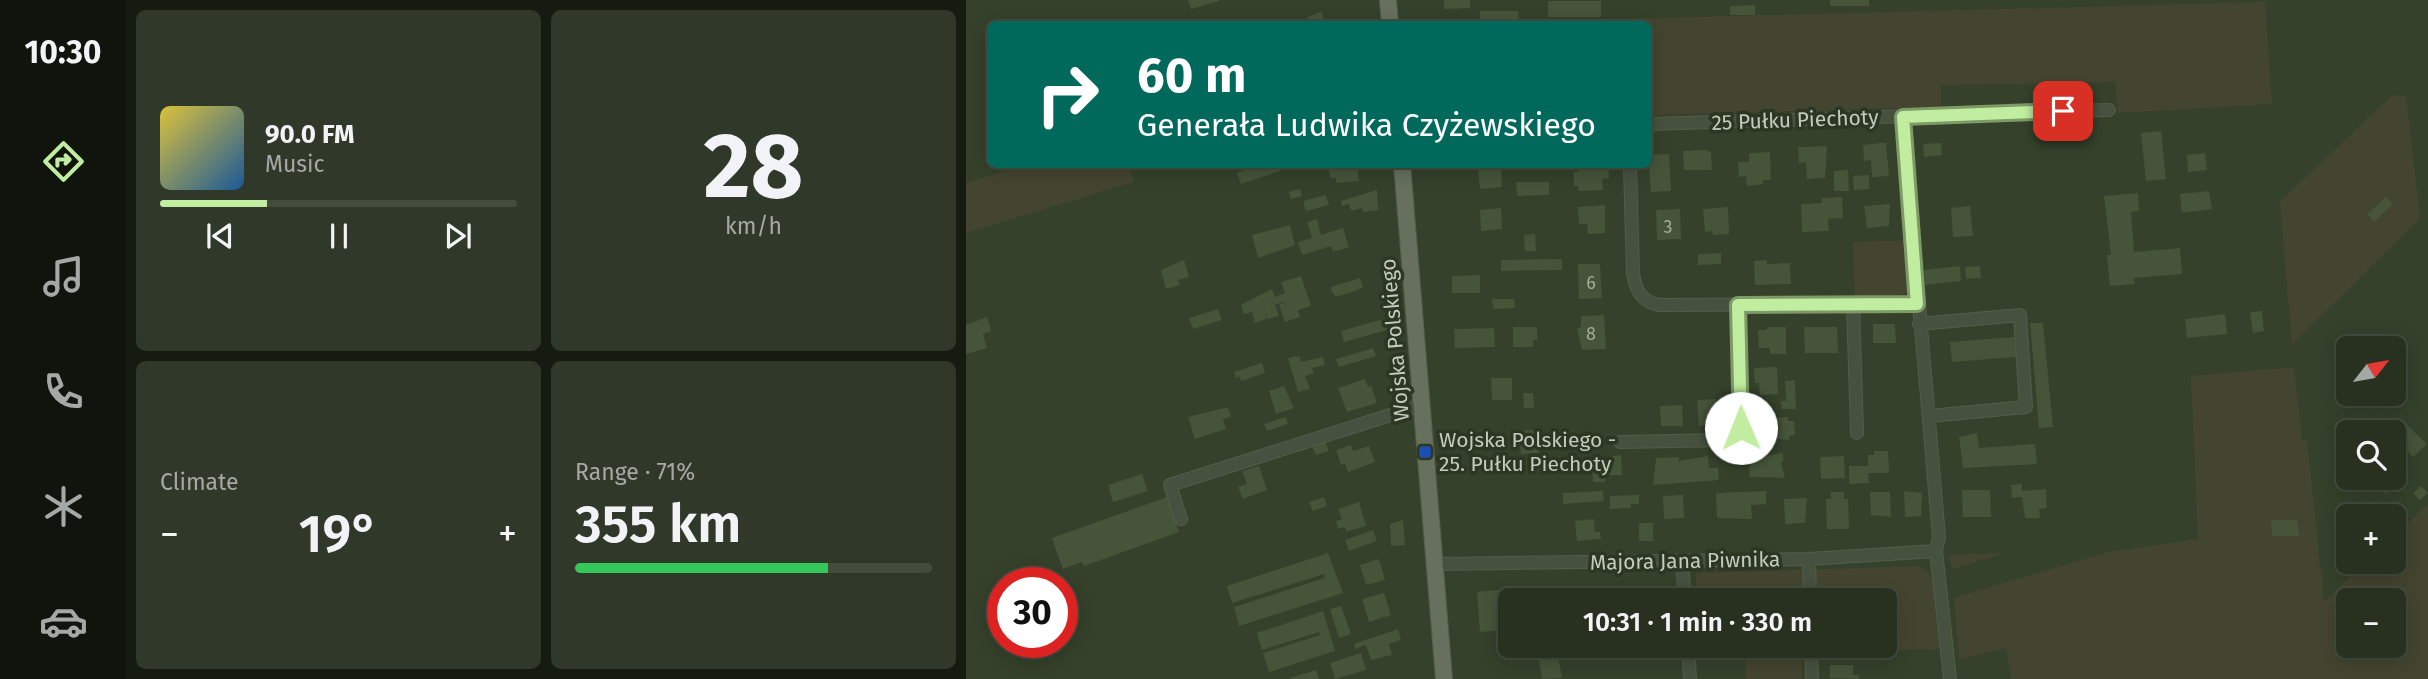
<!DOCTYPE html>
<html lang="en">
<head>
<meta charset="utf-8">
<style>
  body { margin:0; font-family:"Fira Sans",sans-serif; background:#303929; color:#f1f3f6; height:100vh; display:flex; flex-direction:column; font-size:26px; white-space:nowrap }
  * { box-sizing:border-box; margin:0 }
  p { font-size:23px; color:#a5a9a5 }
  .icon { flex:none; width:38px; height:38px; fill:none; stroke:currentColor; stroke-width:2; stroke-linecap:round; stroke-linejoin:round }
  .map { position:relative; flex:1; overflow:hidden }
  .details { display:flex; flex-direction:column; gap:10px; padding:10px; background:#161b12; width:840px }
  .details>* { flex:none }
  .banner { position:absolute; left:21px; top:21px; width:665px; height:147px; border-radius:10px; box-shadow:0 4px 18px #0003,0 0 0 2px #444c3e; background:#00695c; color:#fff; overflow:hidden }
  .needle { width:46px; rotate:59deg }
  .fabs { position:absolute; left:1370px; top:336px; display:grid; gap:14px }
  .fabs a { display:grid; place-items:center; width:70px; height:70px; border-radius:10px; background:#283120; box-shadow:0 4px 18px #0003,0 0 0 2px #444c3e; font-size:35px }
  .speed { position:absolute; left:21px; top:567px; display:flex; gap:14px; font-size:35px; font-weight:700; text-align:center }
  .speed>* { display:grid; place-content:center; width:91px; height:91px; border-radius:50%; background:#283120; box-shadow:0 4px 18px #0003,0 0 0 2px #444c3e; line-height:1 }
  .speed .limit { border:10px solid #d22; background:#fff; color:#111 }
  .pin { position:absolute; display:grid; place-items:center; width:60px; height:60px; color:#fff; margin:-30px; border-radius:14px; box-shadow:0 4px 10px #0006 }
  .me { position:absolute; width:77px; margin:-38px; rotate:359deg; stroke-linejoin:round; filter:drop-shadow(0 0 5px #0008) }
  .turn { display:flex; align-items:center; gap:24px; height:147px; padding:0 35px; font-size:32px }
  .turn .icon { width:91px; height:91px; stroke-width:2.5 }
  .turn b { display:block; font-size:49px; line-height:60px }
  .big { font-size:52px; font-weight:600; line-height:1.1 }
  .details .widget { flex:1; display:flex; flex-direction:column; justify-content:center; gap:10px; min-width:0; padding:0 24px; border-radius:10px; background:#303929 }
  .details .dial { align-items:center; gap:0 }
  .dial b { font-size:91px; line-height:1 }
  .song { display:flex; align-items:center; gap:21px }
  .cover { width:84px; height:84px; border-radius:10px; background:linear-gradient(135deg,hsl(50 70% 55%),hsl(210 70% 35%)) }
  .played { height:7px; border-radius:4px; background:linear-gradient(90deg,#c0ed9f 30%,#444c3e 30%) }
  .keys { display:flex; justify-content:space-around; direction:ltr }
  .heat { display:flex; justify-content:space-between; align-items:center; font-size:38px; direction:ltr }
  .charge { height:10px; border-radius:5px; background:linear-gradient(90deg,#34c759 71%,#444c3e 0) }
  .details .tiles { flex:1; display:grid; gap:10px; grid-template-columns:repeat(2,1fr) }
  .trip { position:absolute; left:532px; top:588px; width:399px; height:70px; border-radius:10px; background:#283120; box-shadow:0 4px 18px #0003,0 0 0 2px #444c3e; font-weight:600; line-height:70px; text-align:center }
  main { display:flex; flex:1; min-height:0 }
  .dock { display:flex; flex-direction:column; width:126px; justify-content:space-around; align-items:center; background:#10140d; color:#a5a9a5 }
  .dock .icon { width:49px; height:49px }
  .dock .active { color:#c0ed9f }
  .dock b { font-size:32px; color:#f1f3f6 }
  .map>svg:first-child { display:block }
  .green { fill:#434530; fill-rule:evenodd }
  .building { fill:#46543a }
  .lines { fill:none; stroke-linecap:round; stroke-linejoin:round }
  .minor-casing { stroke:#535d4b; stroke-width:14 }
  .major-casing { stroke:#535d4b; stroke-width:18 }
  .minor { stroke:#47513f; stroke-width:12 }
  .major { stroke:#66705d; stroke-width:16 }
  .route-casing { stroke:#7d9a67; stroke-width:18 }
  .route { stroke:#c0ed9f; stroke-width:12 }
  .transit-dot { fill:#1a4fb4; stroke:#2c3623; stroke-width:2.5 }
  .labels { text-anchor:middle; stroke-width:7; stroke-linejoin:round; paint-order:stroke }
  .number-label { font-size:18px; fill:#a2ac9a }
  .street-label { font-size:21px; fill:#c2cbbc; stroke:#2c3623 }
  .poi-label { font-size:21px; fill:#c2cbbc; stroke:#2c3623; text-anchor:start }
</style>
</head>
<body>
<main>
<nav class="dock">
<b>10:30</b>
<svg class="icon active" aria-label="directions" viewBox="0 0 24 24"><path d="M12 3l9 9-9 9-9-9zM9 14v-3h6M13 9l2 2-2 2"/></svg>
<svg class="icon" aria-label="music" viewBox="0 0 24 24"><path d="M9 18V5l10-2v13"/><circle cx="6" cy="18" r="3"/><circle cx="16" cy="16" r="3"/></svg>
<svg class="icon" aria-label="phone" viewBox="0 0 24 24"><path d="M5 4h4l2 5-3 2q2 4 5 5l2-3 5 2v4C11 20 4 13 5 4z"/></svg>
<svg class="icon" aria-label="climate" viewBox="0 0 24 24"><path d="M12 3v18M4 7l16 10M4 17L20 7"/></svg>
<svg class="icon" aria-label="car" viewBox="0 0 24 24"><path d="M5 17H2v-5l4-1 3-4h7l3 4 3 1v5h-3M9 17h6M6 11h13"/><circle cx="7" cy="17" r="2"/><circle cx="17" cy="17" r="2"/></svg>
</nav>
<section class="details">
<div class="tiles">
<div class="widget">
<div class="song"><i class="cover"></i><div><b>90.0 FM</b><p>Music</p></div></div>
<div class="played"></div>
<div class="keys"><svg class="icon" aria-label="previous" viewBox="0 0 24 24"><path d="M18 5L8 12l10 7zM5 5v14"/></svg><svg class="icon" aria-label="pause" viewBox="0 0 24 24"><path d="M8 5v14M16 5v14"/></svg><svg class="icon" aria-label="next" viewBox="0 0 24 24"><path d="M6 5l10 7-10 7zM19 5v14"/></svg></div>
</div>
<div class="widget dial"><b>28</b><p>km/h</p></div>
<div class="widget"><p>Climate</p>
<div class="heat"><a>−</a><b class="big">19°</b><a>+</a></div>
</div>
<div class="widget"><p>Range · 71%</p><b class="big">355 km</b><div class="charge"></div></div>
</div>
</section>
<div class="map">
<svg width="1462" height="679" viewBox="0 0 1462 679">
  <rect width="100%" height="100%" fill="#35412b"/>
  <path class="green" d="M 1299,2 L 1306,104 L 1152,113 L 1149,82 L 975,85 L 975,107 L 683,115 L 682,24 L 656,24 L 656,19 Z
    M 1440,95 L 1454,219 L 1326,344 L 1314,202 L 1425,96 Z
    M 62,164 L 163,165 L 168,182 L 0,233 L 0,183 Z
    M 943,240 L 945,283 L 943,291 L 930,297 L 889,298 L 887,242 Z
    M 1328,367 L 1336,440 L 1341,441 L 1358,601 L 1400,562 L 1428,562 L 1428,536 L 1462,504 L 1462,679 L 1045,679 L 1040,648 L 993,659 L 988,598 L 1142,552 L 1232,539 L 1225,376 ZM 1382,600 L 1428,600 L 1428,646 L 1382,646 Z
    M 1039,553 L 986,569 L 983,555 Z
    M 955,566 L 966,577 L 973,649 L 836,652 L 836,679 L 780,679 L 779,653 L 731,654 L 731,646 L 919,646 L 919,600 L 730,600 L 730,573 Z"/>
  <path class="building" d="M 222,0 L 253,0 L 253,1 L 225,9 Z
    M 478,0 L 504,0 L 504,8 L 478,9 Z
    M 864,0 L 903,0 L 903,6 L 864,6 Z
    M 582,1 L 635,1 L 635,17 L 582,17 Z
    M 789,5 L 789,15 L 764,15 L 764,6 Z
    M 514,11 L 552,11 L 553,20 L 514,21 Z
    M 355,12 L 360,24 L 344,24 L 341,17 Z
    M 1195,131 L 1200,179 L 1180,181 L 1175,133 Z
    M 914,143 L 920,143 L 923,176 L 906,177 L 905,160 L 898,161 L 897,145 Z
    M 975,143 L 976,155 L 958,157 L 957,144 Z
    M 861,146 L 859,178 L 841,179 L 840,162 L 833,163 L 832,147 Z
    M 739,150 L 745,152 L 746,170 L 718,170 L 717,151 Z
    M 804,152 L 805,180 L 797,180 L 797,184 L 781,186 L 780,176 L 773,177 L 772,162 L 783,162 L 783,153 Z
    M 1239,153 L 1241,170 L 1222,172 L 1221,155 Z
    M 703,154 L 705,191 L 685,192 L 682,155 Z
    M 296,164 L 325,164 L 326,167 L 275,184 L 271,173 Z
    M 370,164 L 391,164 L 393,181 L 370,183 L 370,178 L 364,178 L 363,168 Z
    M 642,164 L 643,178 L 636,179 L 637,190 L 613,191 L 612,186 L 608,186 L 608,172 L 613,172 L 612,166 Z
    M 535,165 L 536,187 L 514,189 L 512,167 Z
    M 882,170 L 883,191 L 868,191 L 868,171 Z
    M 903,175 L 903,189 L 888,190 L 887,176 Z
    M 550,182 L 583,182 L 583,195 L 551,196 Z
    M 334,189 L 336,196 L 325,199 L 323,192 Z
    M 411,190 L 412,210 L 397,212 L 396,208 L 385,211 L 383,204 L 376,206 L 375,201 Z
    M 1243,191 L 1246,209 L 1216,213 L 1214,194 Z
    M 1172,193 L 1173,211 L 1165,212 L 1168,252 L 1214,248 L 1216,274 L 1168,278 L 1169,284 L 1144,286 L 1141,255 L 1145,255 L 1138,196 Z
    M 360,195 L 363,205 L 340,211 L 337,201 Z
    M 876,197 L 877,218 L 862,219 L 863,231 L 836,232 L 835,204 L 856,203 L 856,198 Z
    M 1420,197 L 1427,204 L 1408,222 L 1401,214 Z
    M 924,204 L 923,226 L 901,228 L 898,206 Z
    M 639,205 L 639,233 L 622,234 L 621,224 L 613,224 L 612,207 Z
    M 1004,206 L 1007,236 L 987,237 L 985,208 Z
    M 762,207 L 763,234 L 747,235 L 746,231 L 739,232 L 737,209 Z
    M 535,208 L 536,229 L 515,231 L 514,210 Z
    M 714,209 L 715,239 L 691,240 L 690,210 Z
    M 351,219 L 355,235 L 377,228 L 383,247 L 367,252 L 365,246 L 336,255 L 332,242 L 346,238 L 341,222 Z
    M 324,225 L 329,245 L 292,258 L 286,235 Z
    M 569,234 L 570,251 L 559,251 L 558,235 Z
    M 755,253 L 755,264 L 732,265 L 732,254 Z
    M 596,259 L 596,270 L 535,271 L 535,260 Z
    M 218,260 L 223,277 L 212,280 L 214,285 L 200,289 L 195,270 Z
    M 801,260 L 801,264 L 824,263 L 825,284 L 789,285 L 788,261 Z
    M 612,264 L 634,264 L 636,298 L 613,299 Z
    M 994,266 L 995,281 L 959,285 L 958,270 Z
    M 1014,266 L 1015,278 L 1000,279 L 999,267 Z
    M 514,275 L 514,293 L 486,293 L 486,276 Z
    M 335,276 L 345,306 L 332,310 L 334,317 L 319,322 L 313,305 L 321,301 L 309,305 L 313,316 L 301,319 L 298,308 L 300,319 L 289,323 L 286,312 L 278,314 L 275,305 L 306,289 L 309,297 L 319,293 L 315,282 Z
    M 394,278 L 397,288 L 370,297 L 366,292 L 365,287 Z
    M 526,299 L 548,299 L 549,308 L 527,309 Z
    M 252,309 L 256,320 L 227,329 L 223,318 Z
    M 1296,311 L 1298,331 L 1287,333 L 1284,312 Z
    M 1259,314 L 1261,334 L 1221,338 L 1219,319 Z
    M 638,315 L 640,349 L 616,350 L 611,328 L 615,327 L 615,316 Z
    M 21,317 L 25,331 L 17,334 L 21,348 L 0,354 L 0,325 Z
    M 421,318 L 424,329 L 378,342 L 375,331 Z
    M 1064,323 L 1077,323 L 1087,427 L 1073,428 Z
    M 907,324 L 929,324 L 930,343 L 907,343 Z
    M 547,327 L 571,327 L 571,340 L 567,340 L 567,347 L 547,347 Z
    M 801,327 L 820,327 L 820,354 L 804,354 L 804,348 L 793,348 L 792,330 L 801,330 Z
    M 838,327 L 871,327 L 872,353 L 839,353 Z
    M 528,328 L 529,347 L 489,348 L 488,329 Z
    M 1048,337 L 1050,357 L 986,362 L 984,342 Z
    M 407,348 L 410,356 L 373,367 L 370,359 Z
    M 333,356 L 335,362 L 357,357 L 359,365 L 346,368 L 348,373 L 339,376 L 344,389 L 332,392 L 322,358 Z
    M 296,363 L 299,373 L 275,381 L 274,376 L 270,378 L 268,372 Z
    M 811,367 L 812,394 L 794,395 L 793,383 L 789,383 L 788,368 Z
    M 525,378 L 546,378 L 546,400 L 526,400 Z
    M 399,379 L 402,387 L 405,386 L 411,403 L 381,412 L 372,388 Z
    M 829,380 L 830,409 L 816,409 L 815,401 L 820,401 L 819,381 Z
    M 318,386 L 328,408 L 310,414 L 303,391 Z
    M 557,393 L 567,393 L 568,408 L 558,408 Z
    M 750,399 L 751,407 L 757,407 L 757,421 L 751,421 L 751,425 L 733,426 L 731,400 Z
    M 716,405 L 717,426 L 695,426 L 694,406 Z
    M 262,407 L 265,417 L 257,419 L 260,429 L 229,439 L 222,417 Z
    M 320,417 L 322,424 L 301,431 L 298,424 Z
    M 822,417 L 822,421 L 828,421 L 829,435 L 823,436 L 823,440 L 801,438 L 800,418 Z
    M 1439,423 L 1461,444 L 1447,457 L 1428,435 Z
    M 571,430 L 573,453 L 555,454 L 553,431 Z
    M 1011,433 L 1013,448 L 1069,444 L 1071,464 L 997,468 L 993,437 Z
    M 514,437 L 516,450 L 504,451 L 502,438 Z
    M 359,441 L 363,451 L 350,455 L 346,446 Z
    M 385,445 L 387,451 L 403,446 L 409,462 L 382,472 L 379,464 L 375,465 L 370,450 Z
    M 908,451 L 922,451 L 923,473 L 902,473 L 903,483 L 883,484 L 883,466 L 902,466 L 902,455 L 908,455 Z
    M 792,453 L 792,457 L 817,453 L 817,462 L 815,462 L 819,478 L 784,477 L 782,454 Z
    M 655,455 L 656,475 L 639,475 L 639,482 L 627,482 L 626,460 Z
    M 742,456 L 743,468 L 752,468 L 753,480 L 687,485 L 690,458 L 713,457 L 713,461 Z
    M 878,456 L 879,478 L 855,479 L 854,457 Z
    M 293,466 L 301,490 L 277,499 L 272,487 L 281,484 L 276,471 Z
    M 176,474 L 182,491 L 147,502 L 142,485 Z
    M 1417,478 L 1426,488 L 1420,494 L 1410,484 Z
    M 1056,484 L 1056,491 L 1080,489 L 1081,508 L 1073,509 L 1074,518 L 1059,518 L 1056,497 L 1046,498 L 1045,485 Z
    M 1455,486 L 1462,493 L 1454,500 L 1447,493 Z
    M 996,490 L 1024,490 L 1025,517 L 997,517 Z
    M 637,491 L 638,501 L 597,504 L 597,493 Z
    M 800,491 L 800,504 L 785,505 L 786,519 L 751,518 L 750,493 Z
    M 938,491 L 956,493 L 955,516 L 939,517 Z
    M 865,492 L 878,492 L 878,499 L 882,499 L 883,529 L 861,529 L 860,499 L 865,499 Z
    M 904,492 L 924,492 L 925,517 L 905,515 Z
    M 673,495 L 673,504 L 665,504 L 665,508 L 644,509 L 644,496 Z
    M 717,495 L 718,518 L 698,519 L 697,496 Z
    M 201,497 L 213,532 L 118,566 L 116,562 L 97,569 L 86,538 Z
    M 358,497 L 361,506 L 347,511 L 343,502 Z
    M 841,498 L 839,523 L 819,524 L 818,499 Z
    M 393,502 L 400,526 L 380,532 L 379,527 L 372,529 L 370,521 L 376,519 L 372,509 Z
    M 628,519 L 629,532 L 634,532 L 635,539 L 611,541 L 609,521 Z
    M 437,520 L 439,545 L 425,546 L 424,524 Z
    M 1305,520 L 1331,520 L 1333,536 L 1306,536 Z
    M 673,523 L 687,523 L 687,541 L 673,541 Z
    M 407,530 L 411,541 L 383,551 L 379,540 Z
    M 362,553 L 377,593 L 273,626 L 268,607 L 359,578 L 358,574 L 266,603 L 261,586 Z
    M 413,559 L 419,580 L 400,585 L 394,565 Z
    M 693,587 L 693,600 L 667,600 L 667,590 Z
    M 532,590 L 535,630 L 514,632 L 511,592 Z
    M 418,593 L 425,615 L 403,622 L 396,599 Z
    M 375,606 L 385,634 L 373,638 L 364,609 Z
    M 357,611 L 369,651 L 303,672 L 297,653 L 354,635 L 353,632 L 296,650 L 291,633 Z
    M 432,629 L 435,640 L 423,644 L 426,655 L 405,660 L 400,645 L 389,649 L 388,644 Z
    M 395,653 L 400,670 L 369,679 L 364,663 Z
    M 592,656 L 596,678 L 576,679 L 573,660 Z
    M 864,665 L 887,665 L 887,675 L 893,675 L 893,679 L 864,678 Z
    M 350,670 L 353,679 L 324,679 L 324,678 Z"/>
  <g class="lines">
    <g class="minor-casing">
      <path id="minor" d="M 937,117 L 973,537 L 970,551 L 984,679
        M 682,124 L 1143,110
        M 664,164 L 667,273 C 669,289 675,302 693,305 L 951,304
        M 887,304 L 891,433
        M 953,324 L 1054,315 L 1060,407 L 963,416
        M 654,442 L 760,440 L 772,432 L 776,424 L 772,305
        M 215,519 L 204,485 L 456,405
        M 843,559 L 844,600
        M 716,562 L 719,600
        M 469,564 L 843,559 L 970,551
        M 722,646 L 724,679
        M 845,646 L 846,679"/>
    </g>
    <g class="major-casing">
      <path id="major" d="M 422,0 L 424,24
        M 436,164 L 478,679"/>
    </g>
    <use href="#minor" class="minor"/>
    <use href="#major" class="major"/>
  </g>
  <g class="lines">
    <g class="route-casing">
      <path id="route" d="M 775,428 L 772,305 L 951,304 L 937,117 L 1097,111"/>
    </g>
    <use href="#route" class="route"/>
  </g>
  <rect class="transit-dot" x="452" y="445" width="14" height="14" rx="3.5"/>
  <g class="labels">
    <g class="number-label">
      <text x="702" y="233">3</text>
      <text x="625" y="289">6</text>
      <text x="625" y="340">8</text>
    </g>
    <g class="street-label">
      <text transform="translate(829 120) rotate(-2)" y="7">25 Pułku Piechoty</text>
      <text transform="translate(429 340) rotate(-95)" y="7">Wojska Polskiego</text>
      <text transform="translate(719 561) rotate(-1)" y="7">Majora Jana Piwnika</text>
    </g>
    <g class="poi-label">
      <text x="473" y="447">Wojska Polskiego -<tspan x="473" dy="24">25. Pułku Piechoty</tspan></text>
    </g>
  </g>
</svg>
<div class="fabs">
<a><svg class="needle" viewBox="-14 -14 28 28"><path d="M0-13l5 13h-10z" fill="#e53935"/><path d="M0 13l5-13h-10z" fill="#a5a9a5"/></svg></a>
<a><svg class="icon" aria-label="search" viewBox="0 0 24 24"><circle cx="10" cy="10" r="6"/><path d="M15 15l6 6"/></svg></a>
<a>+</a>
<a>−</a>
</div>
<div class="speed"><div class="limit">30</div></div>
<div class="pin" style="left:1097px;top:111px;background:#d93025"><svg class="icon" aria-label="arrive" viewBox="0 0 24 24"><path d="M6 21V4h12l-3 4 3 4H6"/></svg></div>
<svg class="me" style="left:775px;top:428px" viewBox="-20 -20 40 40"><circle r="19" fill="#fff"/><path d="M0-13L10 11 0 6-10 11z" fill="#c0ed9f"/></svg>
<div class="trip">10:31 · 1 min · 330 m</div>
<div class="banner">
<div class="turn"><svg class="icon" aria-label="right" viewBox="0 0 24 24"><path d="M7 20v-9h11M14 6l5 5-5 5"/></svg><div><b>60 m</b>Generała Ludwika Czyżewskiego</div></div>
</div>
</div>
</main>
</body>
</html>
